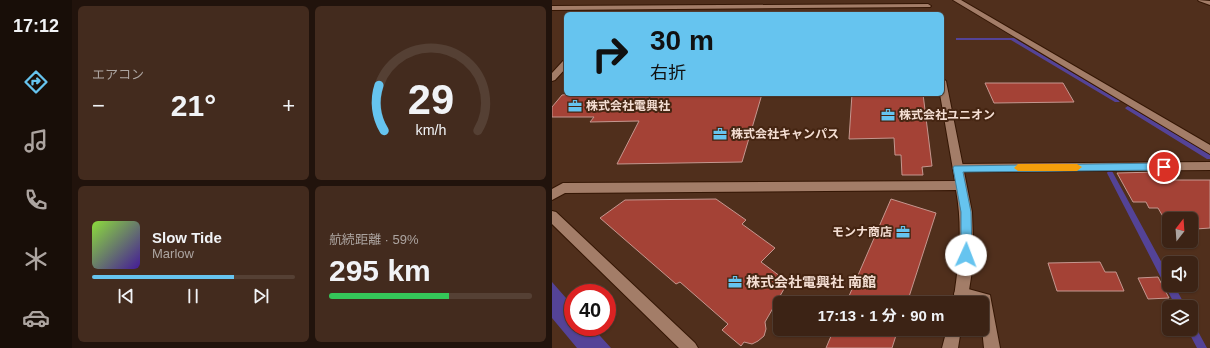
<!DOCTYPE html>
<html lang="ja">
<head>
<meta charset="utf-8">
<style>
  body { margin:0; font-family:Helvetica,"Noto Sans JP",sans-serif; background:#432b1e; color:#f1f3f6; height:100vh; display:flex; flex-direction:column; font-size:15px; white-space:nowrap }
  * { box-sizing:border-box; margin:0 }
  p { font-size:13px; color:#aca4a0 }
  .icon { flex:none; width:22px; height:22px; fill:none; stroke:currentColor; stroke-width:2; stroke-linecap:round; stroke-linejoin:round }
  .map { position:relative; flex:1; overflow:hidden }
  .side { display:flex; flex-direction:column; gap:6px; padding:6px; background:#21130c; width:480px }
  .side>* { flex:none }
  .guide { position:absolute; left:12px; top:12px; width:380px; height:84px; border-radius:6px; box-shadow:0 1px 3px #0004,0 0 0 1px #554034; background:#66c4ef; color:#111; overflow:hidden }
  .needle { width:26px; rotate:17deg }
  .tools { position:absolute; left:610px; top:212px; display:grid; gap:8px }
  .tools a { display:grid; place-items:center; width:36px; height:36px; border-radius:6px; background:#3c2315; box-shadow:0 1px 3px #0004,0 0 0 1px #554034; font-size:20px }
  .speed { position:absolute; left:12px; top:284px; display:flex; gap:8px; font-size:20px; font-weight:700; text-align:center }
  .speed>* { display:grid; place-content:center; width:52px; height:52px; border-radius:50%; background:#3c2315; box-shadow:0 1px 3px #0004,0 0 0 1px #554034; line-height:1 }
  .speed .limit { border:6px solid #d22; background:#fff; color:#111 }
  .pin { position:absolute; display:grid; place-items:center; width:34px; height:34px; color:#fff; margin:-17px; border:2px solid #fff; border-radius:50%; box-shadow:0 1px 4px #0007 }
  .me { position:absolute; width:44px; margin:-22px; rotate:2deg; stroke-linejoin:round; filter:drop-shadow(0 0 3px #0008) }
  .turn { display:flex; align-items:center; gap:14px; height:84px; padding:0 20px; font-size:18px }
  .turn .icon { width:52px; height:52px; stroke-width:2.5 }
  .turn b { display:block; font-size:28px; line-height:34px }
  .big { font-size:30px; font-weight:700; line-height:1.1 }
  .side .card { flex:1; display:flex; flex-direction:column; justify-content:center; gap:6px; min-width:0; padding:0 14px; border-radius:6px; background:#432b1e }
  .side .dial { align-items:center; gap:0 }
  .dial svg { height:104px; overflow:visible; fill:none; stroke:#554034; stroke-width:7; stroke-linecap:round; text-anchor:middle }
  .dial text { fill:#f1f3f6; stroke:none }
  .song { display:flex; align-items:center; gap:12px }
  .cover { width:48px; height:48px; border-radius:6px; background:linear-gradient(135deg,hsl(90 70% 55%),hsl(260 70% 35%)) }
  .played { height:4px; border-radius:2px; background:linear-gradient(90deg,#66c4ef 70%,#554034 70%) }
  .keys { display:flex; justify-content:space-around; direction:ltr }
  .heat { display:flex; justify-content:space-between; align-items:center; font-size:22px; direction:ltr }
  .charge { height:6px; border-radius:3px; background:linear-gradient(90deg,#34c759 59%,#554034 0) }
  .side .tiles { flex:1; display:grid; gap:6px; grid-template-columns:repeat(2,1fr) }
  .trip { position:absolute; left:221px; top:296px; width:216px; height:40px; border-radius:6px; background:#3c2315; box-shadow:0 1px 3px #0004,0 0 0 1px #554034; font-weight:700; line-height:40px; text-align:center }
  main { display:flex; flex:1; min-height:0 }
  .tabs { display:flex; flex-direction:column; width:72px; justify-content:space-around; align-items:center; background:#180e08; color:#aca4a0 }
  .tabs .icon { width:28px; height:28px }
  .tabs .current { color:#66c4ef }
  .tabs b { font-size:18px; color:#f1f3f6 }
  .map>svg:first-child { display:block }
  .water { fill:#544397 }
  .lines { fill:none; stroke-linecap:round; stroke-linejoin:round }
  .stream { fill:#544397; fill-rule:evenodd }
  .building { fill:#a44236; stroke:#c5978f }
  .minor-casing { stroke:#341604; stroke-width:2 }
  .tertiary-casing { stroke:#341604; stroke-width:2 }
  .minor { fill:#a37d68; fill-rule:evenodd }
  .tertiary { fill:#a37d68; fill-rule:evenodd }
  .route { fill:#66c4ef; stroke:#427f9b }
  .slow { fill:#f59e0b }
  .labels { text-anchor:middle; stroke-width:4; stroke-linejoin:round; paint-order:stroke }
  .poi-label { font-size:12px; font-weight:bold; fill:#f4ded3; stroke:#452512; text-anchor:start }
  .near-poi-label { font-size:14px; font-weight:bold; fill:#f4ded3; stroke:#452512; text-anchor:start }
</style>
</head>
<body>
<main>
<nav class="tabs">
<b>17:12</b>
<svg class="icon current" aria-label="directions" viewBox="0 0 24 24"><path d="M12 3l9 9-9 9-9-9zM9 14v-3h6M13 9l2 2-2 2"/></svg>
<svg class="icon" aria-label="music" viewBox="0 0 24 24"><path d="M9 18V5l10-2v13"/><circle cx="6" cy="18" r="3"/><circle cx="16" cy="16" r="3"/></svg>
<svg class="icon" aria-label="phone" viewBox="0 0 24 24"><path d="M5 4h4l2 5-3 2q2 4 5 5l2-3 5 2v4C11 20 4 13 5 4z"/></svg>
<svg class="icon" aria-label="climate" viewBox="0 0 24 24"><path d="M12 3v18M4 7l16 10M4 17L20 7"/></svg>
<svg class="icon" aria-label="car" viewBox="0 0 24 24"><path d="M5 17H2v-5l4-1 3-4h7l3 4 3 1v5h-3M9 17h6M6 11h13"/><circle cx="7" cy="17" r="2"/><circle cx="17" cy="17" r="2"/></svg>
</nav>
<section class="side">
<div class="tiles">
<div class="card"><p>エアコン</p>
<div class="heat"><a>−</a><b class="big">21°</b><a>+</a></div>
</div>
<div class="card dial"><svg viewBox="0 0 100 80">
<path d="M14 69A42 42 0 1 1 86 69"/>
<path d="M14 69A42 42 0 0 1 10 34" stroke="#66c4ef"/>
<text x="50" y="56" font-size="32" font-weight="700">29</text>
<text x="50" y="72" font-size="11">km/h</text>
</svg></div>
<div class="card">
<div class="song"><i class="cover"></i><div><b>Slow Tide</b><p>Marlow</p></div></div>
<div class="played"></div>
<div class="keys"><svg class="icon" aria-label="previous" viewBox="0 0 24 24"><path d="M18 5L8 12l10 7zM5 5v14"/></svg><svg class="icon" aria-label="pause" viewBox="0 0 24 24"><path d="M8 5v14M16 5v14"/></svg><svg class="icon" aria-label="next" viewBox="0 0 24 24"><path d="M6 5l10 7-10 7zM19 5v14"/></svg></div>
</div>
<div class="card"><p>航続距離 · 59%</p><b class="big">295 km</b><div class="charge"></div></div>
</div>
</section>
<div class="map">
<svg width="658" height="348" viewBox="0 0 658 348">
  <rect width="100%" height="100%" fill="#502f1c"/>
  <path class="water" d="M 0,282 L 21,306 L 21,327 L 40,327 L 59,348 L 25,348 L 0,318 Z"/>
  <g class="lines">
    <path class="stream" d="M 654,0 L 658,0 L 658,2 Z
      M 404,38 L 462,38 L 568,101 L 567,102 L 563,102 L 459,40 L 404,40 Z
      M 576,106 L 658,154 L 658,159 L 655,159 L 574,109 L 573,108 Z
      M 558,170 L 560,171 L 617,276 L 617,285 L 622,285 L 634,307 L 624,307 L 555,173 L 556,171 Z
      M 639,322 L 642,324 L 655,348 L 645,348 L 635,329 L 639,329 Z"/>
  </g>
  <path class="building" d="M 433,83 L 511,83 L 522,102 L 442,103 Z
    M 20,94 L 210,94 L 190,162 L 65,164 L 87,121 L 38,122 L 42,117 L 0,117 L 0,107 L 10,95 Z
    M 300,94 L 371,94 L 380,166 L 370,167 L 371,175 L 350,175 L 349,155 L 343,155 L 342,138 L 297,139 Z
    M 605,172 L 610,180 L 658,180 L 658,228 L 644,229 L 643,227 L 639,227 L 639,219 L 617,219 L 617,227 L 606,208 L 597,208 L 594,202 L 581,202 L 565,173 Z
    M 164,199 L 194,220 L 190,224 L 223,248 L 209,262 L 236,282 L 213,322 L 214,329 L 212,336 L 206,341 L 200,344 L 192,342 L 189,346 L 170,330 L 176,324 L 128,282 L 124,284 L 48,218 L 73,200 Z
    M 339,199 L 384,213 L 355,303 L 294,303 Z
    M 548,262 L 553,272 L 564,272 L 572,291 L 505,291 L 496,263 Z
    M 606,277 L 617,298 L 596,299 L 586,278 Z
    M 282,329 L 346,329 L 340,348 L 274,348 Z"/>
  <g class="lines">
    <g class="minor-casing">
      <path id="minor" d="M 401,0 L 409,0 L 658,145 L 658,154 Z
        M 646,0 L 658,1 L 658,5 L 647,1 Z
        M 658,162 L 658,170 L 406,172 L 402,171 L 401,168 L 402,165 L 406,164 Z
        M 409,287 L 438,295 L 448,348 L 432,348 L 430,329 L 430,303 L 417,303 L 404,299 L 402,294 L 404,289 Z"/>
    </g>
    <g class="tertiary-casing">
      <path id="tertiary" d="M 376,4 L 379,6 L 378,7 L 0,10 L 0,6 Z
        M 11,61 L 14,61 L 14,68 L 3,80 L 0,81 L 0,73 Z
        M 390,78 L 394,81 L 420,212 L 421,240 L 420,271 L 415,303 L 401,303 C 407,265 411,228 404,190 L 13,193 L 0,200 L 0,189 L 11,183 L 403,181 L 388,94 L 390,94 Z
        M 0,211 L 4,212 L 143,343 L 146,348 L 127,348 L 0,224 Z
        M 395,329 L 409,329 L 406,348 L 390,348 Z"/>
    </g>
    <use href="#minor" class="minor"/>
    <use href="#tertiary" class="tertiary"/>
  </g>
  <path class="route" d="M 612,163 L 617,167 L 612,170 L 411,172 L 419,212 L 420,255 L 418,259 L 414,260 L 410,259 L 409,255 L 409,212 L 401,168 L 402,166 Z"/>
  <path class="slow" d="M 466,164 L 525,164 L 530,167 L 525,171 L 466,171 L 462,168 Z"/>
  <defs>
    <g id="office-bare" transform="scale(1.08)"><path d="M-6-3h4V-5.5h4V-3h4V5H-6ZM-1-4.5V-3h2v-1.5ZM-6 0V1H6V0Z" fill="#66c4ef" stroke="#452512" stroke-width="2.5" paint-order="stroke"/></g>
  </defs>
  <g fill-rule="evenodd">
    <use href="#office-bare" x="23" y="106"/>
    <use href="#office-bare" x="336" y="115"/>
    <use href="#office-bare" x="168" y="134"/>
    <use href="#office-bare" x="351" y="232"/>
    <use href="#office-bare" x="183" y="282"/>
  </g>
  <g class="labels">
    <g class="poi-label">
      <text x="34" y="110">株式会社電興社</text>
      <text x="347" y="119">株式会社ユニオン</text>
      <text x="179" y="138">株式会社キャンパス</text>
      <text x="340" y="236" text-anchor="end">モンナ商店</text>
    </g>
    <g class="near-poi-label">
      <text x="194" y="287">株式会社電興社 南館</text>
    </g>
  </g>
</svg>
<div class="tools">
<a><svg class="needle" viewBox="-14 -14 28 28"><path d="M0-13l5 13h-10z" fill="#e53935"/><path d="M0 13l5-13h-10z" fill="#aca4a0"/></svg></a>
<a><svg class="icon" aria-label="sound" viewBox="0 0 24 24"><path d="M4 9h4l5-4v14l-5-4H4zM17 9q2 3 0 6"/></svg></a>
<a><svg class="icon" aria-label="layers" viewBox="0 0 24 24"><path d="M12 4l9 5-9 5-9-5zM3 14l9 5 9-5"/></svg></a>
</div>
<div class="speed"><div class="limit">40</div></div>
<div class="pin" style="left:612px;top:167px;background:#d93025"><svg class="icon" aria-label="arrive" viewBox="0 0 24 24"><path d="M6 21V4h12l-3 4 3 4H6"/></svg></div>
<svg class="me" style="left:414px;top:255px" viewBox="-20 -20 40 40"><circle r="19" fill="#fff"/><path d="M0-13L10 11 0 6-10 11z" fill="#66c4ef"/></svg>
<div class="trip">17:13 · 1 分 · 90 m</div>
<div class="guide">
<div class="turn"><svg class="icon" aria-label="right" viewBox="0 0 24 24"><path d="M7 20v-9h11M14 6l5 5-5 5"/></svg><div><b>30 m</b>右折</div></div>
</div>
</div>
</main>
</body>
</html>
